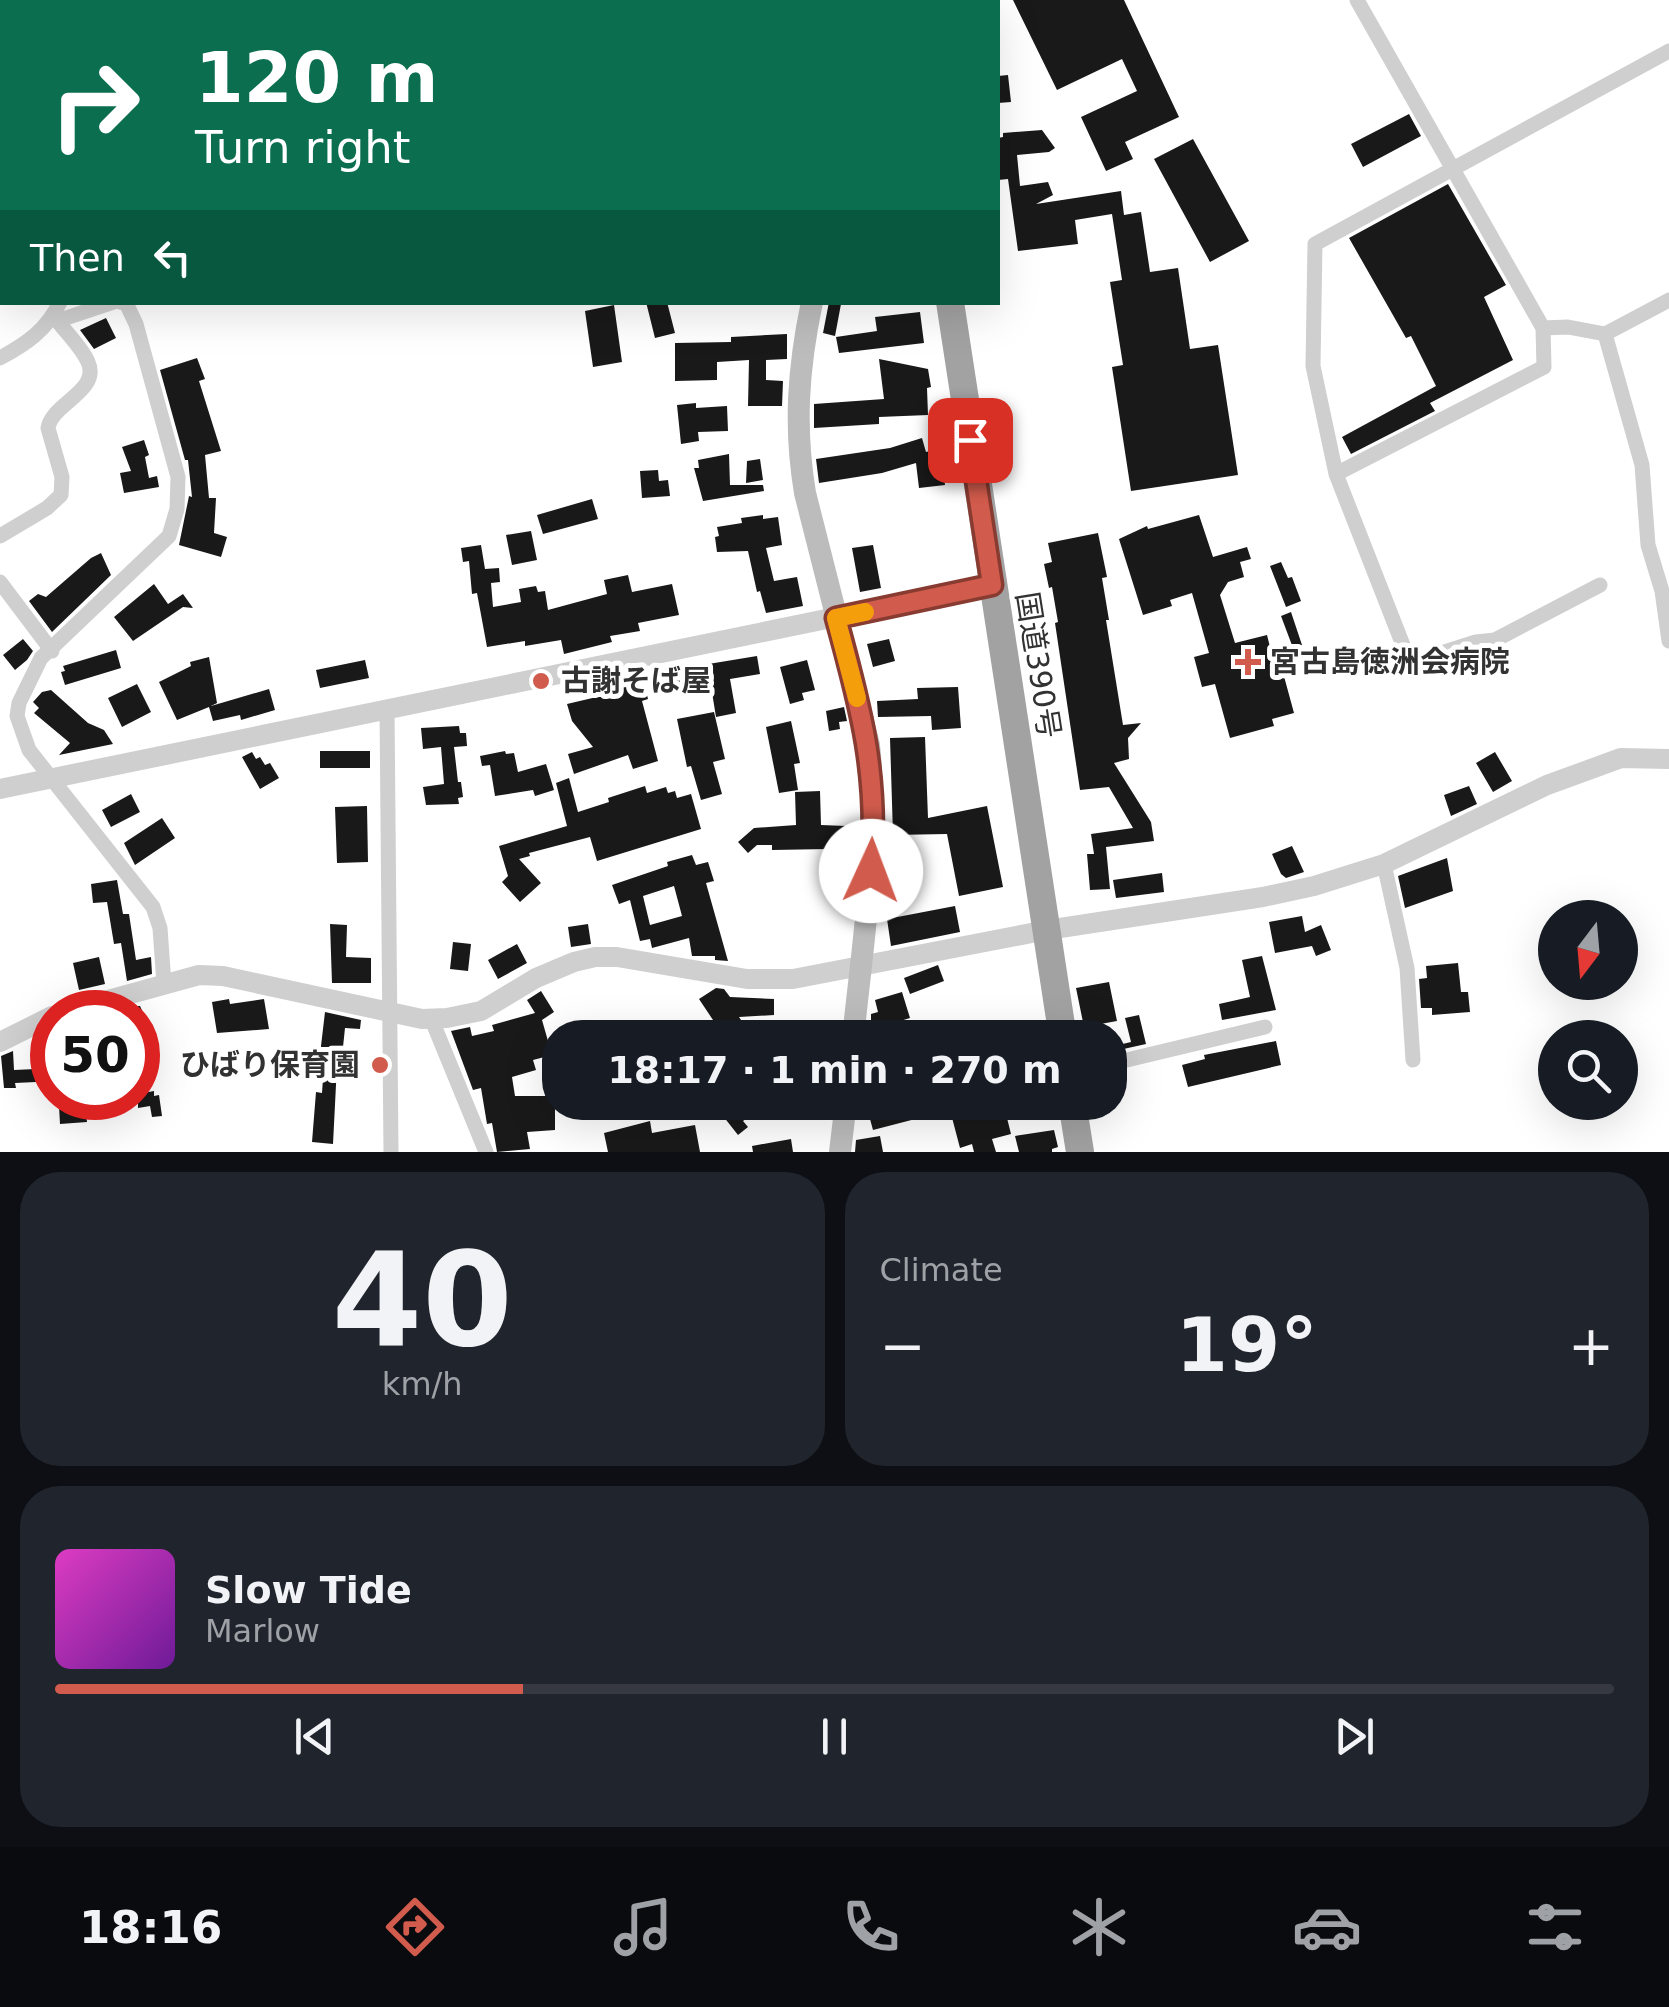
<!DOCTYPE html>
<html lang="en">
<head>
<meta charset="utf-8">
<style>
  body { margin:0; font-family:"DejaVu Sans","Noto Sans JP",sans-serif; background:#20242c; color:#f1f3f6; height:100vh; display:flex; flex-direction:column; font-size:38px; white-space:nowrap }
  * { box-sizing:border-box; margin:0 }
  p { font-size:32px; color:#9ea1a6 }
  .icon { flex:none; width:55px; height:55px; fill:none; stroke:currentColor; stroke-width:2; stroke-linecap:round; stroke-linejoin:round }
  .map { position:relative; height:1152px; overflow:hidden }
  .side { display:flex; flex-direction:column; gap:20px; padding:20px; background:#0d0f14; flex:1 }
  .side>* { flex:none }
  .hud { position:absolute; left:0px; top:0px; width:1000px; height:305px; box-shadow:0 10px 40px #0002; background:#0b6e4f; color:#fff; overflow:hidden }
  .needle { width:65px; rotate:196deg }
  .buttons { position:absolute; left:1538px; top:900px; display:grid; gap:20px }
  .buttons a { display:grid; place-items:center; width:100px; height:100px; border-radius:50%; background:#171b24; box-shadow:0 10px 40px #0002; font-size:50px }
  .speed { position:absolute; left:30px; top:990px; display:flex; gap:20px; font-size:50px; font-weight:700; text-align:center }
  .speed>* { display:grid; place-content:center; width:130px; height:130px; border-radius:50%; background:#171b24; box-shadow:0 10px 40px #0002; line-height:1 }
  .speed .limit { border:15px solid #d22; background:#fff; color:#111 }
  .pin { position:absolute; display:grid; place-items:center; width:85px; height:85px; color:#fff; margin:-42px; border-radius:20px; box-shadow:0 5px 15px #0006 }
  .me { position:absolute; width:110px; margin:-55px; rotate:2deg; stroke-linejoin:round; filter:drop-shadow(0 0 8px #0008) }
  .turn { display:flex; align-items:center; gap:35px; height:210px; padding:0 30px; font-size:45px }
  .turn .icon { width:130px; height:130px; stroke-width:2.5 }
  .turn b { display:block; font-size:70px; line-height:85px }
  .then { display:flex; align-items:center; height:95px; padding:0 30px; background:#0003; gap:20px; font-size:38px }
  .big { font-size:75px; font-weight:600; line-height:1.1 }
  .side .widget { flex:1; display:flex; flex-direction:column; justify-content:center; gap:15px; min-width:0; padding:0 35px; border-radius:40px; background:#20242c }
  .side .dial { align-items:center; gap:0 }
  .dial b { font-size:130px; line-height:1 }
  .song { display:flex; align-items:center; gap:30px }
  .cover { width:120px; height:120px; border-radius:15px; background:linear-gradient(135deg,hsl(310 70% 55%),hsl(280 70% 35%)) }
  .played { height:10px; border-radius:5px; background:linear-gradient(90deg,#d15b4c 30%,#363941 30%) }
  .keys { display:flex; justify-content:space-around; direction:ltr }
  .heat { display:flex; justify-content:space-between; align-items:center; font-size:55px; direction:ltr }
  .side .tiles { flex:1; display:grid; gap:20px; grid-template-columns:1fr 1fr }
  .widget:last-child { grid-column:span 2 }
  .trip { position:absolute; left:542px; top:1020px; width:585px; height:100px; border-radius:40px; background:#171b24; box-shadow:0 10px 40px #0002; font-weight:600; line-height:100px; text-align:center }
  .tabs { display:flex; height:160px; justify-content:space-around; align-items:center; background:#090b0e; color:#9ea1a6 }
  .tabs .icon { width:70px; height:70px }
  .tabs .selected { color:#d15b4c }
  .tabs b { font-size:45px; color:#f1f3f6 }
  .map>svg:first-child { display:block }
  .building { fill:#191919; fill-rule:evenodd }
  .lines { fill:none; stroke-linecap:round; stroke-linejoin:round }
  .minor { stroke:#cfcfcf; stroke-width:15 }
  .tertiary { stroke:#cfcfcf; stroke-width:20 }
  .secondary { stroke:#bcbcbc; stroke-width:22 }
  .trunk { stroke:#a2a2a2; stroke-width:28 }
  .route-casing { stroke:#883b31; stroke-width:25 }
  .route { stroke:#d15b4c; stroke-width:18 }
  .slow { stroke:#f59e0b; stroke-width:18 }
  .poi-dot { fill:#d15b4c; stroke:#fff; stroke-width:4 }
  .labels { text-anchor:middle; stroke-width:10; stroke-linejoin:round; paint-order:stroke }
  .poi-label { font-size:30px; font-weight:bold; fill:#323232; stroke:#fff; text-anchor:start }
  .street-label { font-size:30px; fill:#323232; stroke:#fff }
</style>
</head>
<body>
<div class="map">
<svg width="1669" height="1152" viewBox="0 0 1669 1152">
  <rect width="100%" height="100%" fill="#fff"/>
  <path class="building" d="M 1013,0 L 1124,0 L 1179,117 L 1125,142 L 1133,159 L 1106,171 L 1081,117 L 1137,91 L 1122,59 L 1057,90 Z
    M 1008,75 L 1011,102 L 998,103 L 998,76 Z
    M 1409,114 L 1421,136 L 1363,167 L 1351,144 Z
    M 1042,130 L 1055,148 L 1049,152 L 1017,155 L 1020,186 L 1048,182 L 1053,195 L 1036,204 L 1121,191 L 1124,215 L 1141,212 L 1150,272 L 1178,268 L 1190,349 L 1218,345 L 1238,475 L 1131,491 L 1112,367 L 1123,365 L 1110,282 L 1122,280 L 1112,214 L 1075,220 L 1078,244 L 1018,251 L 1008,179 L 998,180 L 998,138 L 1003,137 L 1003,133 Z
    M 1193,139 L 1249,241 L 1210,262 L 1154,159 Z
    M 1448,184 L 1506,285 L 1484,297 L 1513,360 L 1430,403 L 1435,411 L 1351,454 L 1342,437 L 1436,386 L 1411,336 L 1406,338 L 1349,238 Z
    M 646,302 L 667,302 L 675,333 L 655,338 Z
    M 829,302 L 841,304 L 835,336 L 823,333 Z
    M 614,305 L 622,362 L 593,367 L 585,311 Z
    M 920,312 L 924,343 L 839,353 L 836,337 L 877,331 L 875,317 Z
    M 106,318 L 116,338 L 94,349 L 80,330 Z
    M 787,334 L 787,359 L 766,360 L 766,380 L 783,381 L 782,406 L 748,406 L 749,360 L 717,362 L 717,380 L 675,381 L 675,343 L 731,342 L 731,337 Z
    M 197,358 L 205,379 L 199,381 L 221,451 L 205,455 L 209,498 L 216,498 L 214,533 L 227,537 L 221,557 L 179,545 L 189,496 L 192,497 L 188,460 L 185,460 L 160,370 Z
    M 879,359 L 928,369 L 931,387 L 927,388 L 928,415 L 879,417 L 879,424 L 814,428 L 814,404 L 884,399 Z
    M 696,403 L 696,408 L 727,406 L 728,431 L 698,432 L 699,441 L 681,444 L 677,405 Z
    M 922,438 L 926,452 L 941,448 L 945,485 L 919,488 L 916,463 L 882,473 L 819,483 L 816,459 L 890,448 Z
    M 144,440 L 149,455 L 145,457 L 149,478 L 157,476 L 159,487 L 124,493 L 120,473 L 131,471 L 122,447 Z
    M 729,454 L 730,485 L 763,485 L 764,491 L 703,501 L 694,468 L 699,468 L 698,460 Z
    M 760,459 L 763,480 L 746,483 L 747,461 Z
    M 658,470 L 659,481 L 668,480 L 670,496 L 642,498 L 640,471 Z
    M 592,499 L 598,519 L 543,534 L 537,515 Z
    M 763,515 L 763,519 L 778,517 L 782,545 L 766,548 L 774,581 L 797,577 L 803,606 L 766,613 L 760,591 L 757,592 L 748,551 L 717,552 L 715,537 L 719,536 L 717,527 L 742,523 L 741,518 Z
    M 1199,515 L 1213,557 L 1247,547 L 1251,559 L 1240,562 L 1244,577 L 1228,582 L 1220,595 L 1235,643 L 1267,635 L 1273,659 L 1279,658 L 1294,713 L 1272,719 L 1274,726 L 1230,738 L 1215,684 L 1202,687 L 1194,657 L 1209,653 L 1192,593 L 1170,600 L 1172,606 L 1143,615 L 1119,539 L 1147,526 L 1148,529 Z
    M 531,531 L 537,560 L 512,565 L 506,535 Z
    M 1098,533 L 1107,577 L 1102,578 L 1109,620 L 1106,620 L 1123,725 L 1141,723 L 1128,738 L 1129,759 L 1114,763 L 1151,822 L 1154,841 L 1106,847 L 1110,889 L 1090,890 L 1087,854 L 1094,854 L 1091,834 L 1133,828 L 1109,787 L 1080,790 L 1055,623 L 1058,622 L 1052,587 L 1049,588 L 1044,564 L 1052,562 L 1048,543 Z
    M 481,545 L 485,569 L 499,568 L 500,582 L 491,583 L 493,607 L 521,602 L 519,589 L 536,586 L 538,592 L 545,591 L 548,610 L 607,594 L 604,580 L 628,575 L 632,592 L 672,584 L 679,615 L 638,623 L 640,631 L 610,636 L 612,642 L 564,654 L 561,640 L 525,646 L 525,641 L 487,647 L 477,593 L 472,594 L 469,561 L 463,562 L 461,548 Z
    M 873,545 L 881,588 L 860,592 L 852,548 Z
    M 101,553 L 111,575 L 52,632 L 29,601 L 38,594 L 46,597 L 91,558 Z
    M 1281,562 L 1288,578 L 1292,577 L 1301,601 L 1286,607 L 1270,566 Z
    M 154,584 L 168,604 L 183,594 L 193,608 L 183,607 L 133,641 L 114,617 Z
    M 1291,612 L 1302,645 L 1293,648 L 1281,616 Z
    M 23,639 L 33,651 L 27,660 L 15,670 L 3,655 Z
    M 889,639 L 895,661 L 873,667 L 867,644 Z
    M 116,650 L 121,668 L 65,685 L 61,672 L 65,671 L 63,666 Z
    M 757,656 L 760,674 L 730,679 L 736,713 L 716,717 L 710,680 L 676,687 L 672,670 Z
    M 209,657 L 217,703 L 211,706 L 269,689 L 275,710 L 241,720 L 240,715 L 213,721 L 209,707 L 177,720 L 159,682 L 191,666 L 190,662 Z
    M 365,660 L 369,678 L 320,688 L 316,670 Z
    M 807,660 L 815,690 L 802,693 L 804,700 L 790,704 L 780,667 Z
    M 632,681 L 645,687 L 648,699 L 642,701 L 658,761 L 633,769 L 628,755 L 574,774 L 568,754 L 593,747 L 572,721 L 567,704 L 618,692 L 616,684 Z
    M 137,684 L 151,712 L 122,727 L 108,698 Z
    M 958,687 L 961,728 L 932,730 L 931,716 L 878,717 L 877,701 L 918,699 L 917,688 Z
    M 51,690 L 88,723 L 104,730 L 113,744 L 59,755 L 70,743 L 34,713 L 39,708 L 33,702 L 42,692 Z
    M 844,707 L 847,721 L 839,722 L 840,729 L 829,731 L 826,711 Z
    M 714,712 L 725,759 L 713,762 L 722,794 L 701,800 L 691,766 L 687,767 L 677,719 Z
    M 791,721 L 800,763 L 794,764 L 798,790 L 779,793 L 766,727 Z
    M 459,726 L 460,733 L 466,733 L 467,746 L 454,747 L 458,782 L 461,782 L 463,797 L 458,798 L 459,804 L 426,805 L 423,787 L 444,784 L 441,747 L 423,749 L 421,728 Z
    M 925,737 L 928,818 L 987,806 L 1003,887 L 959,896 L 947,834 L 893,835 L 890,738 Z
    M 320,751 L 370,751 L 370,768 L 320,768 Z
    M 505,751 L 506,754 L 514,753 L 518,772 L 546,764 L 554,790 L 535,796 L 533,790 L 495,796 L 490,765 L 482,766 L 480,756 Z
    M 252,752 L 256,759 L 260,757 L 265,765 L 270,763 L 279,778 L 260,789 L 242,757 Z
    M 1495,752 L 1512,781 L 1493,792 L 1476,763 Z
    M 569,778 L 578,812 L 609,802 L 608,798 L 645,786 L 647,793 L 666,787 L 668,793 L 675,791 L 677,798 L 691,794 L 701,829 L 597,861 L 590,837 L 529,853 L 530,856 L 519,859 L 541,883 L 520,902 L 502,882 L 508,876 L 499,846 L 567,826 L 556,783 Z
    M 1469,786 L 1477,804 L 1451,816 L 1444,795 Z
    M 820,791 L 821,825 L 846,826 L 847,842 L 828,843 L 828,849 L 772,850 L 772,845 L 757,845 L 748,853 L 738,842 L 754,828 L 796,825 L 795,792 Z
    M 131,794 L 140,812 L 111,827 L 102,810 Z
    M 367,806 L 368,862 L 337,863 L 335,807 Z
    M 162,818 L 175,838 L 135,865 L 124,843 Z
    M 1292,846 L 1304,872 L 1286,878 L 1281,874 L 1272,854 Z
    M 692,855 L 696,865 L 708,862 L 714,881 L 706,883 L 728,961 L 715,960 L 715,956 L 692,956 L 689,938 L 652,948 L 650,939 L 640,941 L 630,900 L 619,904 L 612,885 L 668,866 L 667,862 ZM 674,886 L 682,916 L 650,925 L 643,896 Z
    M 1447,858 L 1453,891 L 1405,908 L 1398,876 Z
    M 1162,873 L 1164,892 L 1116,898 L 1113,880 Z
    M 117,880 L 123,914 L 129,914 L 136,960 L 151,957 L 152,974 L 127,981 L 121,943 L 114,944 L 107,902 L 93,903 L 91,884 Z
    M 955,906 L 960,932 L 891,946 L 887,919 Z
    M 1302,916 L 1305,932 L 1321,925 L 1331,950 L 1316,956 L 1312,946 L 1275,953 L 1269,922 Z
    M 330,924 L 347,925 L 346,957 L 371,958 L 371,983 L 332,983 Z
    M 588,924 L 591,944 L 571,947 L 568,927 Z
    M 453,942 L 471,944 L 468,971 L 450,969 Z
    M 517,944 L 527,963 L 498,979 L 488,960 Z
    M 1262,956 L 1276,1010 L 1222,1020 L 1219,1004 L 1250,997 L 1242,960 Z
    M 99,957 L 105,984 L 79,990 L 73,963 Z
    M 1458,963 L 1461,992 L 1468,992 L 1470,1012 L 1432,1015 L 1432,1008 L 1421,1008 L 1419,979 L 1427,978 L 1426,966 Z
    M 938,965 L 944,981 L 910,994 L 904,978 Z
    M 1109,982 L 1117,1021 L 1084,1027 L 1076,988 Z
    M 716,988 L 724,989 L 730,997 L 774,999 L 774,1015 L 739,1017 L 753,1038 L 725,1038 L 699,999 Z
    M 541,991 L 554,1012 L 542,1020 L 552,1055 L 533,1060 L 536,1070 L 512,1077 L 515,1096 L 555,1096 L 555,1130 L 527,1132 L 530,1149 L 497,1152 L 492,1123 L 487,1124 L 481,1088 L 473,1090 L 451,1031 L 470,1027 L 472,1036 L 494,1031 L 492,1025 L 535,1013 L 527,1000 Z
    M 902,992 L 910,1018 L 871,1030 L 871,1014 L 878,1012 L 875,1000 Z
    M 229,999 L 230,1004 L 264,999 L 269,1029 L 217,1033 L 212,1002 Z
    M 138,1006 L 140,1006 L 155,1039 L 138,1046 Z
    M 325,1012 L 361,1020 L 360,1029 L 345,1028 L 341,1066 L 337,1065 L 333,1144 L 312,1142 L 316,1092 L 322,1093 L 324,1064 L 319,1063 Z
    M 1139,1015 L 1146,1044 L 1110,1052 L 1110,1047 L 1131,1042 L 1125,1018 Z
    M 836,1022 L 836,1038 L 794,1038 L 793,1023 Z
    M 1276,1041 L 1281,1065 L 1188,1087 L 1182,1065 L 1205,1059 L 1204,1055 Z
    M 13,1051 L 14,1070 L 36,1069 L 36,1082 L 15,1083 L 16,1088 L 4,1088 L 1,1056 Z
    M 154,1091 L 154,1096 L 159,1095 L 162,1116 L 152,1117 L 150,1106 L 138,1108 L 138,1094 Z
    M 85,1100 L 87,1122 L 60,1124 L 59,1106 Z
    M 712,1102 L 741,1102 L 751,1115 L 743,1121 L 748,1127 L 738,1135 Z
    M 888,1102 L 1003,1102 L 1011,1134 L 992,1139 L 996,1152 L 974,1152 L 972,1144 L 960,1148 L 950,1110 L 873,1130 L 867,1108 Z
    M 650,1121 L 652,1133 L 695,1125 L 700,1152 L 608,1152 L 604,1133 Z
    M 1054,1130 L 1058,1147 L 1052,1149 L 1052,1152 L 1019,1152 L 1015,1136 Z
    M 880,1136 L 883,1152 L 855,1152 L 856,1140 Z
    M 791,1139 L 793,1152 L 753,1152 L 752,1146 Z"/>
  <g class="lines">
    <path class="minor" d="M 682,0 L 682,2
      M 1357,0 L 1543,328 L 1568,327 L 1605,334 L 1642,465 L 1648,545 L 1662,591 L 1669,641
      M 309,2 L 310,0
      M 120,302 L 126,303 L 136,324 L 178,477 L 177,509 L 169,536 L 41,658 L 19,703 L 17,716 L 29,750 L 153,907 L 160,928 L 164,984
      M 57,321 L 114,302
      M 1605,334 L 1669,300
      M 0,358 C 26,344 47,330 60,302
      M 1336,474 L 1544,367 L 1543,328
      M 0,536 L 47,508 L 61,495 L 62,477 L 48,428 C 52,403 101,391 88,362 C 81,346 64,331 54,316
      M 0,582 L 52,651
      M 1600,585 L 1495,640 L 1476,642 L 1410,663 L 1336,474 L 1313,366 L 1315,244 L 1669,51
      M 387,709 L 391,1152
      M 1384,864 L 1407,968 L 1413,1060
      M 431,1018 L 486,1152
      M 1110,1064 L 1265,1027"/>
    <path class="tertiary" d="M 0,789 L 992,585
      M 65,1012 L 199,975 L 223,976 L 422,1019 L 447,1018 L 481,1011 L 536,978 L 574,962 L 595,957 L 617,957 L 747,979 L 793,979 L 1047,930 L 1263,897 L 1314,886 L 1384,864 L 1547,785 L 1621,758 L 1669,759
      M 0,1042 L 52,1016"/>
    <path class="secondary" d="M 812,302 C 798,368 794,427 805,493 L 869,745 C 879,844 863,940 853,1038
      M 840,1152 L 846,1102"/>
    <path class="trunk" d="M 910,0 L 910,2
      M 887,2 L 888,0
      M 950,302 L 1063,1038
      M 1072,1102 L 1080,1152"/>
  </g>
  <g class="lines">
    <g class="route-casing">
      <path id="route" d="M 871,871 C 879,776 861,708 836,618 L 992,585 L 970,440"/>
    </g>
    <use href="#route" class="route"/>
    <path class="slow" d="M 857,698 L 836,618 L 865,612"/>
  </g>
  <g class="poi-dot">
    <path d="M1243 647h10v10h10v10h-10v10h-10v-10h-10v-10h10z"/>
    <circle cx="541" cy="681" r="10"/>
    <circle cx="380" cy="1065" r="10"/>
  </g>
  <g class="labels">
    <g class="poi-label">
      <text x="1270" y="672">宮古島徳洲会病院</text>
      <text x="561" y="691">古謝そば屋</text>
      <text x="360" y="1075" text-anchor="end">ひばり保育園</text>
    </g>
    <g class="street-label">
      <text transform="translate(1038 665) rotate(81)" y="10">国道390号</text>
    </g>
  </g>
</svg>
<div class="buttons">
<a><svg class="needle" viewBox="-14 -14 28 28"><path d="M0-13l5 13h-10z" fill="#e53935"/><path d="M0 13l5-13h-10z" fill="#9ea1a6"/></svg></a>
<a><svg class="icon" aria-label="search" viewBox="0 0 24 24"><circle cx="10" cy="10" r="6"/><path d="M15 15l6 6"/></svg></a>
</div>
<div class="speed"><div class="limit">50</div></div>
<div class="pin" style="left:970px;top:440px;background:#d93025"><svg class="icon" aria-label="arrive" viewBox="0 0 24 24"><path d="M6 21V4h12l-3 4 3 4H6"/></svg></div>
<svg class="me" style="left:871px;top:871px" viewBox="-20 -20 40 40"><circle r="19" fill="#fff"/><path d="M0-13L10 11 0 6-10 11z" fill="#d15b4c"/></svg>
<div class="trip">18:17 · 1 min · 270 m</div>
<div class="hud">
<div class="turn"><svg class="icon" aria-label="right" viewBox="0 0 24 24"><path d="M7 20v-9h11M14 6l5 5-5 5"/></svg><div><b>120 m</b>Turn right</div></div>
<div class="then">Then<svg class="icon" aria-label="left" viewBox="0 0 24 24"><path d="M17 20v-9H6M10 6l-5 5 5 5"/></svg></div>
</div>
</div>
<section class="side">
<div class="tiles">
<div class="widget dial"><b>40</b><p>km/h</p></div>
<div class="widget"><p>Climate</p>
<div class="heat"><a>−</a><b class="big">19°</b><a>+</a></div>
</div>
<div class="widget">
<div class="song"><i class="cover"></i><div><b>Slow Tide</b><p>Marlow</p></div></div>
<div class="played"></div>
<div class="keys"><svg class="icon" aria-label="previous" viewBox="0 0 24 24"><path d="M18 5L8 12l10 7zM5 5v14"/></svg><svg class="icon" aria-label="pause" viewBox="0 0 24 24"><path d="M8 5v14M16 5v14"/></svg><svg class="icon" aria-label="next" viewBox="0 0 24 24"><path d="M6 5l10 7-10 7zM19 5v14"/></svg></div>
</div>
</div>
</section>
<nav class="tabs">
<b>18:16</b>
<svg class="icon selected" aria-label="directions" viewBox="0 0 24 24"><path d="M12 3l9 9-9 9-9-9zM9 14v-3h6M13 9l2 2-2 2"/></svg>
<svg class="icon" aria-label="music" viewBox="0 0 24 24"><path d="M9 18V5l10-2v13"/><circle cx="6" cy="18" r="3"/><circle cx="16" cy="16" r="3"/></svg>
<svg class="icon" aria-label="phone" viewBox="0 0 24 24"><path d="M5 4h4l2 5-3 2q2 4 5 5l2-3 5 2v4C11 20 4 13 5 4z"/></svg>
<svg class="icon" aria-label="climate" viewBox="0 0 24 24"><path d="M12 3v18M4 7l16 10M4 17L20 7"/></svg>
<svg class="icon" aria-label="car" viewBox="0 0 24 24"><path d="M5 17H2v-5l4-1 3-4h7l3 4 3 1v5h-3M9 17h6M6 11h13"/><circle cx="7" cy="17" r="2"/><circle cx="17" cy="17" r="2"/></svg>
<svg class="icon" aria-label="filters" viewBox="0 0 24 24"><path d="M4 7h16M4 17h16"/><circle cx="9" cy="7" r="2"/><circle cx="15" cy="17" r="2"/></svg>
</nav>
</body>
</html>
